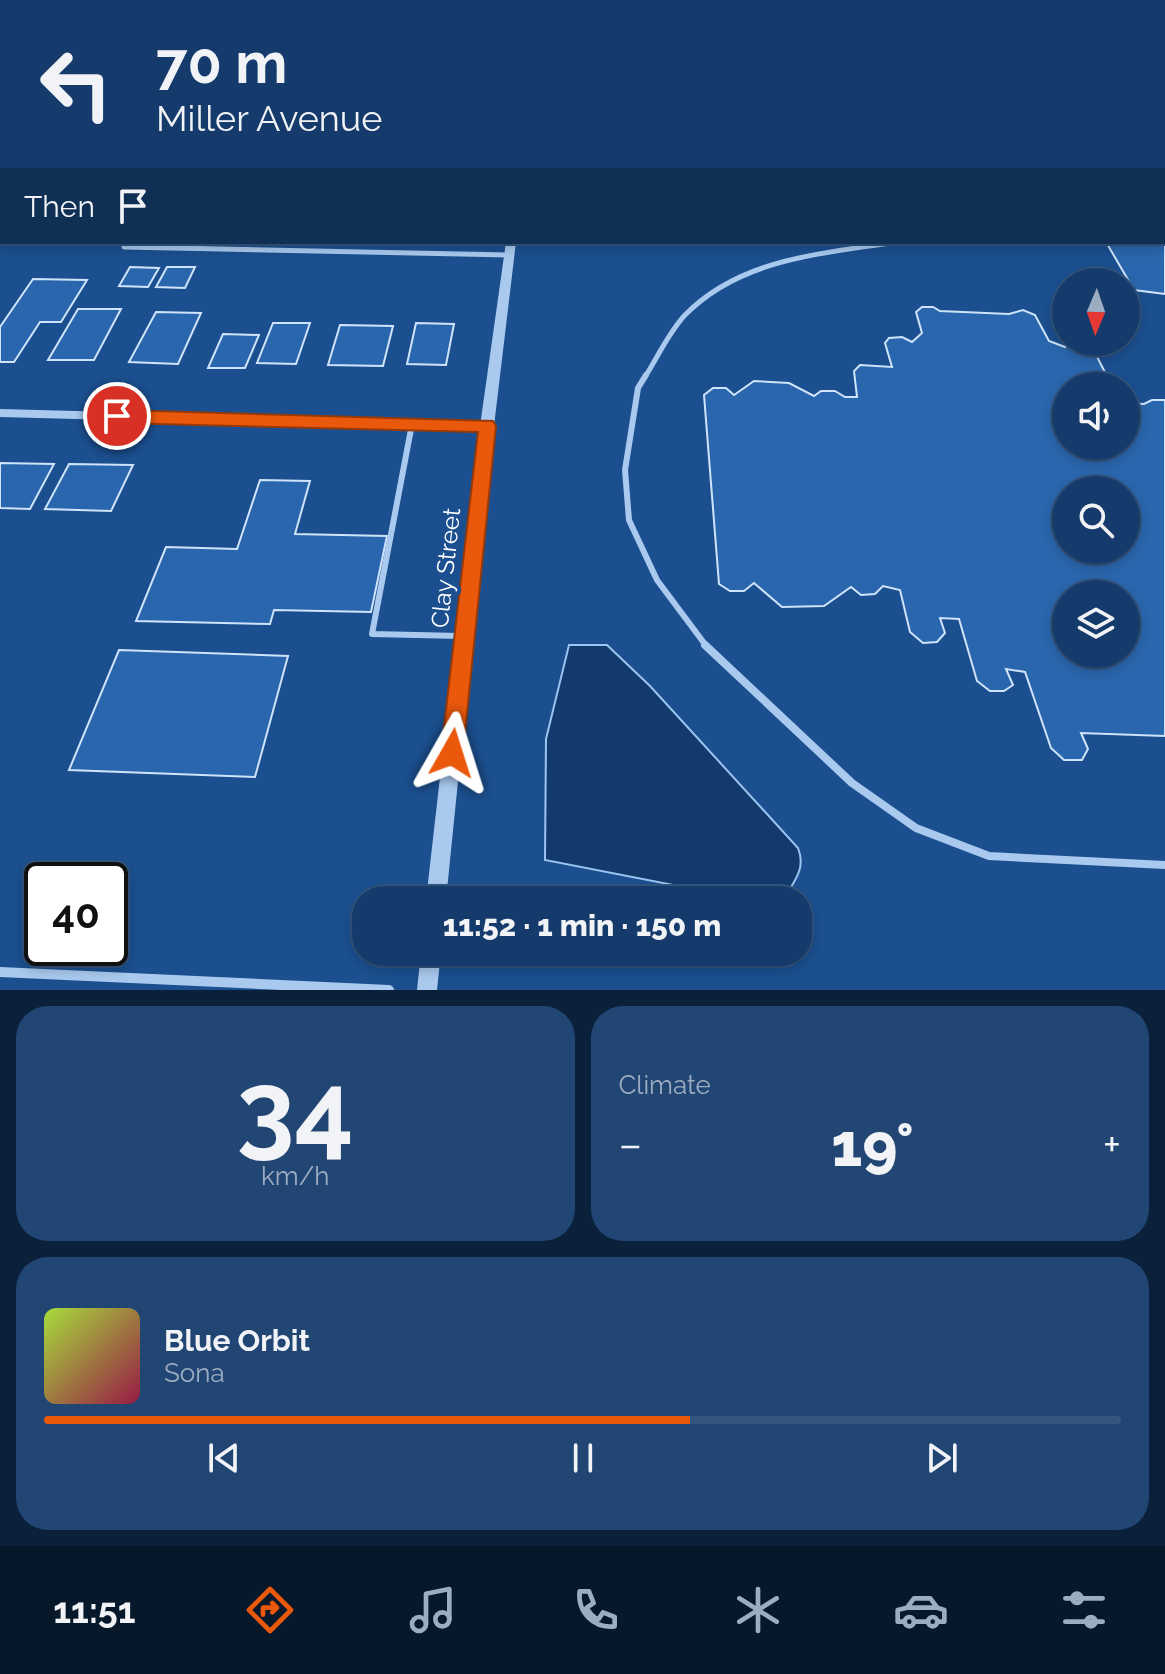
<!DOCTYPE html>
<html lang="en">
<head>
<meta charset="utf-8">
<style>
  body { margin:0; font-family:Raleway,sans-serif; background:#214673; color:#f1f3f6; height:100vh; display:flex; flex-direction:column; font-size:30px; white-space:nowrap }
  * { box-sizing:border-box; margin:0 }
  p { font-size:26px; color:#9dadc1 }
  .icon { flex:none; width:44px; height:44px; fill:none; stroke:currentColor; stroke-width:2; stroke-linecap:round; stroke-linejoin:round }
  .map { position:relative; height:990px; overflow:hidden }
  .details { display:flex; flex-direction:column; gap:16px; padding:16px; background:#0b203b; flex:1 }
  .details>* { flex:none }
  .banner { position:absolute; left:0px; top:0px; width:1166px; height:244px; box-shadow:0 4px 12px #0003,0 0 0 2px #33557e; background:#143b6b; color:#f1f3f6; overflow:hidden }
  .needle { width:52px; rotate:182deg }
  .buttons { position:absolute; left:1052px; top:268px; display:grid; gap:16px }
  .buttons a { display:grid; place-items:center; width:88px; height:88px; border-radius:50%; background:#143b6b; box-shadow:0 4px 12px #0003,0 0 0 2px #33557e; font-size:40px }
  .speed { position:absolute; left:24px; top:862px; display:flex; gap:16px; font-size:40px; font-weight:700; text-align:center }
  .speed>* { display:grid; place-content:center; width:104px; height:104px; border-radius:50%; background:#143b6b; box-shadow:0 4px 12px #0003,0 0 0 2px #33557e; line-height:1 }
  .speed .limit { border:4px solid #111; border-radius:12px; background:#fff; color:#111 }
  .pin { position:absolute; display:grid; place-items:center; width:68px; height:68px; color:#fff; margin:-34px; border:4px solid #fff; border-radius:50%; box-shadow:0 2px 8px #0007 }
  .me { position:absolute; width:88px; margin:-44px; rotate:6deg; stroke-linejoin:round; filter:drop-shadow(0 0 6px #0008) }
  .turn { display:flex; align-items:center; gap:28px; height:168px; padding:0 24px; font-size:36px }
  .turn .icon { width:104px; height:104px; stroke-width:2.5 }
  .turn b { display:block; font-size:56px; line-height:68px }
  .then { display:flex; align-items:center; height:76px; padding:0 24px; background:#0003; gap:16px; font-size:30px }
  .big { font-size:60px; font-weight:800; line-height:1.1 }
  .details .card { flex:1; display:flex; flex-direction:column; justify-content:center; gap:12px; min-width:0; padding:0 28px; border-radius:32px; background:#214673 }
  .details .dial { align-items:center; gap:0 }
  .dial b { font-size:104px; line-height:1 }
  .song { display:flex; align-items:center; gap:24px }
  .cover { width:96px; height:96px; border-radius:12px; background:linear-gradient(135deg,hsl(80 70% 55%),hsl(340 70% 35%)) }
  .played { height:8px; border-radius:4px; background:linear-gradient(90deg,#ea580c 60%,#33557e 60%) }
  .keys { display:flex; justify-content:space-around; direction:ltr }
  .heat { display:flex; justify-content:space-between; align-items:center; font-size:44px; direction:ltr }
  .details .tiles { flex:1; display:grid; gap:16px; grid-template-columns:1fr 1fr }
  .card:last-child { grid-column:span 2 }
  .trip { position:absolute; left:352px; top:886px; width:460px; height:80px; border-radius:32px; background:#143b6b; box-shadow:0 4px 12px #0003,0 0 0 2px #33557e; font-weight:800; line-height:80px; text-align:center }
  .menu { display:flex; height:128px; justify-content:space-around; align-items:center; background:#08182b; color:#9dadc1 }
  .menu .icon { width:56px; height:56px }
  .menu .selected { color:#ea580c }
  .menu b { font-size:36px; color:#f1f3f6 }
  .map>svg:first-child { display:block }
  .water { fill:#123a6d; stroke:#9cc4f0; stroke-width:2 }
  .building { fill:#2a66ad; stroke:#cfe3fa; stroke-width:2; fill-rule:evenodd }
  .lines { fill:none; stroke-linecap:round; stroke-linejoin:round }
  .service-far2 { stroke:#a9c9ee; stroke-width:5 }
  .service-far1 { stroke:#a9c9ee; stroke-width:6 }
  .service { stroke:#a9c9ee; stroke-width:8 }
  .minor-far2 { stroke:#a9c9ee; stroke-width:5 }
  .minor-far1 { stroke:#a9c9ee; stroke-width:8 }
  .minor { stroke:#a9c9ee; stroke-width:10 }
  .tertiary { fill:#a9c9ee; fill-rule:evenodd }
  .motorway { fill:#fff; fill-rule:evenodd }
  .route { fill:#ea580c; stroke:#983908; stroke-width:2 }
  .labels { text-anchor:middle; stroke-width:8; stroke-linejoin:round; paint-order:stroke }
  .street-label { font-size:24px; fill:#fff; stroke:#1b4f8f }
</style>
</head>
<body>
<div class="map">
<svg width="1165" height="990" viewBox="0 0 1165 990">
  <rect width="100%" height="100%" fill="#1b4f8f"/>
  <path class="water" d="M 569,645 L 607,645 L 650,686 L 798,848 C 806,868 795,880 785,897 L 745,899 L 545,860 L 546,739 Z"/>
  <path class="building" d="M 1165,186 L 1165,294 L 1134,290 L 1106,242 L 1164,242 Z
    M 130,267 L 159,268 L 148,287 L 119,286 Z
    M 167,267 L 195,267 L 185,288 L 156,287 Z
    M 33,279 L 87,280 L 61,322 L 40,322 L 14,362 L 0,362 L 0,327 Z
    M 922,307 L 933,307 L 940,311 L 1009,314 L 1023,310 L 1035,315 L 1049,341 L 1065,347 L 1070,342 L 1086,342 L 1092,347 L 1112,386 L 1066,386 L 1066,446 L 1126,446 L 1126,403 L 1144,404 L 1152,400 L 1165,400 L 1165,736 L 1081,733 L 1088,749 L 1082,760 L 1064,760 L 1051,748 L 1025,672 L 1006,669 L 1013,685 L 1004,691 L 990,691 L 977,681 L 959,619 L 940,618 L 945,633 L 937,642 L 923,643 L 910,632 L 900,590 L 883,586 L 875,594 L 861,595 L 851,587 L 824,606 L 782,607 L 754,583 L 744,591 L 730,591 L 719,584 L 704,395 L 713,388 L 726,388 L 734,395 L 754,381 L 789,383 L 814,396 L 821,391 L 835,391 L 845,397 L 857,397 L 854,371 L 860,365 L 892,367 L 885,343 L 889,338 L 902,337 L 912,342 L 922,333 L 916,312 ZM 1066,490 L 1126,490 L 1126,550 L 1066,550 ZM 1066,594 L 1126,594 L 1126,654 L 1066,654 Z
    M 78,309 L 121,309 L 94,360 L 48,360 Z
    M 156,312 L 201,313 L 178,364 L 129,362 Z
    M 273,323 L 310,323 L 296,364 L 257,363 Z
    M 416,323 L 454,324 L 446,365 L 407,364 Z
    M 340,325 L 393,326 L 383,366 L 328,365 Z
    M 223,334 L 259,335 L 245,368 L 208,368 Z
    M 0,463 L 54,464 L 30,509 L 0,508 Z
    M 69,464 L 133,465 L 111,511 L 45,509 Z
    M 260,480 L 310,481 L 295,534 L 387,536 L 371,612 L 274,610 L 270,624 L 136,621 L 166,547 L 237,549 Z
    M 119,650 L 288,656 L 255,777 L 69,770 Z"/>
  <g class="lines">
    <path class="service-far2" d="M 124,247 L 509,255
      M 645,377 C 657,358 669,332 685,315 C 741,258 822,254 896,242"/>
    <path class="service-far1" d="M 646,375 L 638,388 L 625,470 L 629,520 L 657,580 L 707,647
      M 412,424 L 372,634 L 461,636"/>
    <path class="service" d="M 705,645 L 852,783 L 916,828 L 989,856 L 1165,865"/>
    <path class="minor-far2" d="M 574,0 L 709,2"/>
    <path class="minor-far1" d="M 0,413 L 487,426"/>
    <path class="minor" d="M 0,972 L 389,990"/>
    <path class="tertiary" d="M 538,0 L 546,0 L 546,2 L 538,2 Z
      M 506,242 L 516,242 L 494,426 L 446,900 L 426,900 L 480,426 Z
      M 421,952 L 441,952 L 437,990 L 417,990 Z"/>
    <path class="motorway" d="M 1121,0 L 1136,0 L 1138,2 L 1123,2 Z
      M 1164,19 L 1165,19 L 1165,28 L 1164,28 Z"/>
  </g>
  <path class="route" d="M 117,410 L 493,421 L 496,426 L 463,753 L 460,761 L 452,764 L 444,761 L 441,753 L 478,432 L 117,423 L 109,416 Z"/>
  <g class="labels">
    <g class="street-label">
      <text transform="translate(446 568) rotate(-84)" y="8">Clay Street</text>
    </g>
  </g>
</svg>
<div class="buttons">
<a><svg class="needle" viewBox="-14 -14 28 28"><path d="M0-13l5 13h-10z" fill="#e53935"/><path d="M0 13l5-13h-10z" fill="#9dadc1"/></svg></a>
<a><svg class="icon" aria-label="sound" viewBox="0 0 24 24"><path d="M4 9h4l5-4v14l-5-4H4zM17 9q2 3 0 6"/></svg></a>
<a><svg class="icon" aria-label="search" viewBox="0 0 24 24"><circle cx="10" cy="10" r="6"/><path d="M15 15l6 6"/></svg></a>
<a><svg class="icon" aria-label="layers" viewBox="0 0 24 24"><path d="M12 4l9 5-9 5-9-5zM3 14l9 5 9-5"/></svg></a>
</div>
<div class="speed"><div class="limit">40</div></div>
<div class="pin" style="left:117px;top:416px;background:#d93025"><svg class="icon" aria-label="arrive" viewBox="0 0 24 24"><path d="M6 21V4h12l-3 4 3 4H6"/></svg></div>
<svg class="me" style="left:452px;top:753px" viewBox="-20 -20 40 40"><path d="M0-17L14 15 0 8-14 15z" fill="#ea580c" stroke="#fff" stroke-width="4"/></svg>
<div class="trip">11:52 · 1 min · 150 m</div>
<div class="banner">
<div class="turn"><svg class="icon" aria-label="left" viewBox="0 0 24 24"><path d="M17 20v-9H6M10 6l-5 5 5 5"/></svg><div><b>70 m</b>Miller Avenue</div></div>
<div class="then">Then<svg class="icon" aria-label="arrive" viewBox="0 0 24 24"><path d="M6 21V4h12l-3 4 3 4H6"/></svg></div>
</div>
</div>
<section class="details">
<div class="tiles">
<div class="card dial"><b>34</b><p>km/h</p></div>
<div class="card"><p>Climate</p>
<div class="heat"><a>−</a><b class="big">19°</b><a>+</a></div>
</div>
<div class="card">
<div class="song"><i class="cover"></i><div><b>Blue Orbit</b><p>Sona</p></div></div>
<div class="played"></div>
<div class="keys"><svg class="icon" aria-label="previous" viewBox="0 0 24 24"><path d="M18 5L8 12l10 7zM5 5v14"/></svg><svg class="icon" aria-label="pause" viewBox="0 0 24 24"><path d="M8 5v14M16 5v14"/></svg><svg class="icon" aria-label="next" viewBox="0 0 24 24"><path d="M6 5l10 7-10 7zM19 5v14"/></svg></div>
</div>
</div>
</section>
<nav class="menu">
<b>11:51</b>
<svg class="icon selected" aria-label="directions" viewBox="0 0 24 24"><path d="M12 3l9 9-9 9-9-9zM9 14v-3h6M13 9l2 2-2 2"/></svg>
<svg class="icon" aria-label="music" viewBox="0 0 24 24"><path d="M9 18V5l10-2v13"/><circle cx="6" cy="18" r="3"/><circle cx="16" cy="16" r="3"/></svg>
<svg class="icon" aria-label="phone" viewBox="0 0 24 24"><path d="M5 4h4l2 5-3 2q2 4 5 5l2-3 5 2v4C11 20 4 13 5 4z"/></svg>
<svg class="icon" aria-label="climate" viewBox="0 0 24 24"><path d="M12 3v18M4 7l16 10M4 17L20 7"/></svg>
<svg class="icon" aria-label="car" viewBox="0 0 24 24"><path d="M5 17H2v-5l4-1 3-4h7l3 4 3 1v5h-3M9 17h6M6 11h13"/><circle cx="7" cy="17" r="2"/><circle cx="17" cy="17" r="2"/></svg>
<svg class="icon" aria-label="filters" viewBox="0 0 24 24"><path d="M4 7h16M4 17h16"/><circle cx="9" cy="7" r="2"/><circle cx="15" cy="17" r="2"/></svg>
</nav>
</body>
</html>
